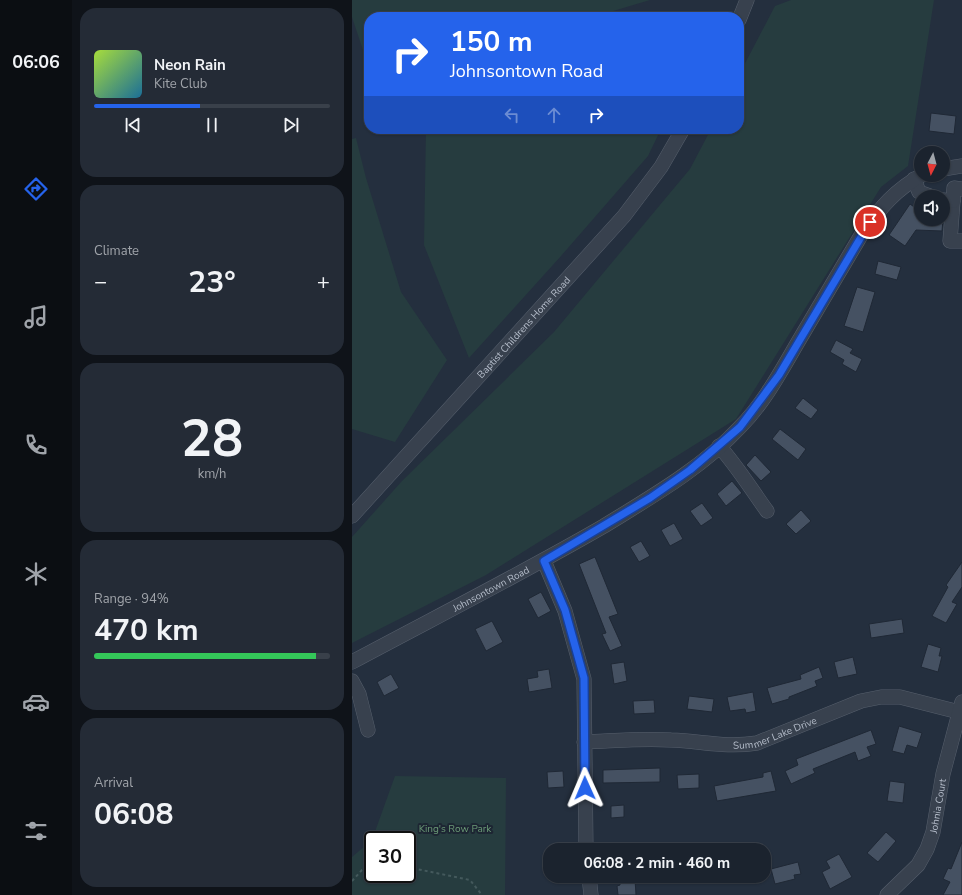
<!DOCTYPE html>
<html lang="en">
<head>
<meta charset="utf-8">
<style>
  body { margin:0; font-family:"Nunito Sans",sans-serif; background:#242b36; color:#f1f3f6; height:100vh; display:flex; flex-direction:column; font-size:15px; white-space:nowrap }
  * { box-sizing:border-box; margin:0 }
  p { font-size:13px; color:#a0a4aa }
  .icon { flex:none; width:22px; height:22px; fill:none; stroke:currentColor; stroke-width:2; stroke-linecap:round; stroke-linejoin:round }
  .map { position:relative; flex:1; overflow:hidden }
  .side { display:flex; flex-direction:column; gap:8px; padding:8px; background:#0f1319; width:280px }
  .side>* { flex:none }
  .hud { position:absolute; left:12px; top:12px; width:380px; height:122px; border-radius:16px; box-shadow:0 1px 3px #0004,0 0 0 1px #39404a; background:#2563eb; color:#fff; overflow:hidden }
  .needle { width:26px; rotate:186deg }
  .controls { position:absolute; left:562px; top:146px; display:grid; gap:8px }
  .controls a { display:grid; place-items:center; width:36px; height:36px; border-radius:50%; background:#1b232e; box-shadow:0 1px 3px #0004,0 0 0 1px #39404a; font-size:20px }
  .speed { position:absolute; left:12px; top:831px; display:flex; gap:8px; font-size:20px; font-weight:700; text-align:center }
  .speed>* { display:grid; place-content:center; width:52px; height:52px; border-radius:50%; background:#1b232e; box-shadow:0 1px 3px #0004,0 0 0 1px #39404a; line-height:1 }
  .speed .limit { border:2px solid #111; border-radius:6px; background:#fff; color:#111 }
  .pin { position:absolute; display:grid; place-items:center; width:34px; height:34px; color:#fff; margin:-17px; border:2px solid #fff; border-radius:50%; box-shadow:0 1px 4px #0007 }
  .me { position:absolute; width:44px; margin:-22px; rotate:359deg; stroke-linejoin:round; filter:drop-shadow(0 0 3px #0008) }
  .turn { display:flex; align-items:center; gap:14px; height:84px; padding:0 20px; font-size:18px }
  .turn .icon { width:52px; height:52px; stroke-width:2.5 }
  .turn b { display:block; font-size:28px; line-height:34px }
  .lanes { display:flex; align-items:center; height:38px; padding:0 20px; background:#0003; justify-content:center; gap:20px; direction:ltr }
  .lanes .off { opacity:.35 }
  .big { font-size:30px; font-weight:700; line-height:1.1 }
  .side .widget { flex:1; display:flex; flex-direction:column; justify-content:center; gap:6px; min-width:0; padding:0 14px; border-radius:16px; background:#242b36 }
  .side .dial { align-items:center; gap:0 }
  .dial b { font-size:52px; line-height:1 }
  .song { display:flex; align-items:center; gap:12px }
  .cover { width:48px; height:48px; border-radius:6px; background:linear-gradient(135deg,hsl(80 70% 55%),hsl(200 70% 35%)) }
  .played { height:4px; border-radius:2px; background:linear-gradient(90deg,#2563eb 45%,#39404a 45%) }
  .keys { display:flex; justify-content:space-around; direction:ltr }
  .heat { display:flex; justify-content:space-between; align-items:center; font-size:22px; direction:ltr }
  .charge { height:6px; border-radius:3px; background:linear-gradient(90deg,#34c759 94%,#39404a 0) }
  .trip { position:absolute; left:191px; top:843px; width:228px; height:40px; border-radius:16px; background:#1b232e; box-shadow:0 1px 3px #0004,0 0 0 1px #39404a; font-weight:700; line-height:40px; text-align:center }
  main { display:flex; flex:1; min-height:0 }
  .tab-bar { display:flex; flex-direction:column; width:72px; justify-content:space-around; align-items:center; background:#0b0e12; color:#a0a4aa }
  .tab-bar .icon { width:28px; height:28px }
  .tab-bar .selected { color:#2563eb }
  .tab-bar b { font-size:18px; color:#f1f3f6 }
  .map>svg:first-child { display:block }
  .green { fill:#263c3f; fill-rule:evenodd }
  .building { fill:#455162; stroke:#1f2835 }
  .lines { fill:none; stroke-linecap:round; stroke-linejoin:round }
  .minor-casing { stroke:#565f6c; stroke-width:15 }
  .path { stroke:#44595c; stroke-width:2; stroke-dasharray:3 3; stroke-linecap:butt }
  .minor { stroke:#38414e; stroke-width:14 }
  .route-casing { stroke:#184099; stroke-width:10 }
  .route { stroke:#2563eb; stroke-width:7 }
  .labels { text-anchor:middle; stroke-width:4; stroke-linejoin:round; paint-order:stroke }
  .street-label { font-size:10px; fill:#b4bcc9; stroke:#1d2633 }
  .park-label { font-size:10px; fill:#6b9a76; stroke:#1d2633 }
</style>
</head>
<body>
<main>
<nav class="tab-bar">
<b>06:06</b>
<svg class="icon selected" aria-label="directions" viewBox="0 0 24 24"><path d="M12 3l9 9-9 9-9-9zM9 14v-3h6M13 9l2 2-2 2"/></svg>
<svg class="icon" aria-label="music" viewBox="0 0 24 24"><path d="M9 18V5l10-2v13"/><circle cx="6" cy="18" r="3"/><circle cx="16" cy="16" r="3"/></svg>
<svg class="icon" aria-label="phone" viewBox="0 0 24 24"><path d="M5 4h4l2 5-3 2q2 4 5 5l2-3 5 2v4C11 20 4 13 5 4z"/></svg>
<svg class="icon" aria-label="climate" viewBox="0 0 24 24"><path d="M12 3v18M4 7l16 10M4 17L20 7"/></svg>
<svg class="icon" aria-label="car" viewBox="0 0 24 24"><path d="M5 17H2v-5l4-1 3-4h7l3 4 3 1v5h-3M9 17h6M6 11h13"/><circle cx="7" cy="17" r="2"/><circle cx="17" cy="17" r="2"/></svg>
<svg class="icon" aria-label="filters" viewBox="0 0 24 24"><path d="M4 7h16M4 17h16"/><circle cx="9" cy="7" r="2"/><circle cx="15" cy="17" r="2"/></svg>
</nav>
<section class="side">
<div class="widget">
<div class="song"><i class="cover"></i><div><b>Neon Rain</b><p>Kite Club</p></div></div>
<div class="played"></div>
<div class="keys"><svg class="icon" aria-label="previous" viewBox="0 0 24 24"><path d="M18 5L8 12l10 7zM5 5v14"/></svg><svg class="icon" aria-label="pause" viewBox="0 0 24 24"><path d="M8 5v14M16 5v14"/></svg><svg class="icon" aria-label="next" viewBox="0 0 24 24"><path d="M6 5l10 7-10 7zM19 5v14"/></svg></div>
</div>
<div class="widget"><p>Climate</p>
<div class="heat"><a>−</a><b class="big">23°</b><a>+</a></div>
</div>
<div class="widget dial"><b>28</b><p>km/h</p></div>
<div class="widget"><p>Range · 94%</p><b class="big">470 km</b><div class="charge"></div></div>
<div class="widget"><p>Arrival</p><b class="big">06:08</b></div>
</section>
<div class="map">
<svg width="610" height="895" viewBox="0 0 610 895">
  <rect width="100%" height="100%" fill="#242f3e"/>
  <path class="green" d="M 0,0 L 298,0 L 241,17 L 17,17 L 17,68 L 0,17 Z
    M 439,0 L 582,0 L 556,166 L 529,187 L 384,419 L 134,575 L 0,643 L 0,537 L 50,481 L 202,332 L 338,169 L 359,129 L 387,129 L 387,75 L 423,6 Z
    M 74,129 L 309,129 L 296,156 L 209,256 L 117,358 L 72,245 Z
    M 4,138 L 14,178 L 49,292 L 95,360 L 43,442 L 0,429 L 0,139 Z
    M 43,776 L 154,778 L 153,895 L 0,895 L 0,857 L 20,840 ZM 21,840 L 55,840 L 55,874 L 21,874 Z"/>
  <path class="building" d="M 579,113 L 604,116 L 602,134 L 577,131 Z
    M 558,204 L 569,212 L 569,219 L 591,219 L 590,231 L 564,230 L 553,246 L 537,235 Z
    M 526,261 L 549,267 L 545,280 L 523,274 Z
    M 505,287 L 523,292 L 511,332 L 492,326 Z
    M 484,340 L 501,349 L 498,353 L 510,359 L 504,372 L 490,364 L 492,360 L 478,352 Z
    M 451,398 L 466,410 L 459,419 L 443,408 Z
    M 428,429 L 454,449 L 446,460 L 420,439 Z
    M 403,455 L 419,472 L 409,481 L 394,465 Z
    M 380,481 L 390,493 L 374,506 L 365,494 Z
    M 350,503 L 361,518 L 349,526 L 338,511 Z
    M 449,510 L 459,521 L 444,534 L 434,524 Z
    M 322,523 L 331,539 L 318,546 L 309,530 Z
    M 289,541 L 298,556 L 287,562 L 278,547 Z
    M 243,557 L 266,614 L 257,617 L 270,646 L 258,651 L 250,634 L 254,633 L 227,564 Z
    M 610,562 L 610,587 L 600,602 L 605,604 L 594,623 L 580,616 L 596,587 L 594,585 Z
    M 189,592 L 199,611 L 186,618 L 176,599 Z
    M 550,619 L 552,633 L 519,638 L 517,624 Z
    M 140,621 L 151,642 L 134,651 L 123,629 Z
    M 576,644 L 589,648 L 587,656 L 590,656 L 586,672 L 569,667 Z
    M 501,657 L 505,674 L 486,678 L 482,662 Z
    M 272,662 L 275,681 L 262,684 L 259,664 Z
    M 467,667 L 471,678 L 463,681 L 465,686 L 437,697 L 437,699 L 420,704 L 415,688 L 449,679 L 448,675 Z
    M 197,669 L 200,688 L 177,692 L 175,679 L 186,677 L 185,671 Z
    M 39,674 L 47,688 L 32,696 L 25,682 Z
    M 401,692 L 404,711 L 394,713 L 393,709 L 378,711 L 375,697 Z
    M 337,696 L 362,699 L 360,712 L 335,709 Z
    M 302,700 L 303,713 L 282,714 L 281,701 Z
    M 547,726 L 570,733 L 565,748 L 555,745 L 552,754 L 540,751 Z
    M 519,730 L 524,744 L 515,747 L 519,756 L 506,761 L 503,752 L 461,769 L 463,773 L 439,784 L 433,771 L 446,765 L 444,759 Z
    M 308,768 L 308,782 L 251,783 L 251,770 Z
    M 211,771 L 212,787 L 196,788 L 195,772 Z
    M 419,771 L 424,791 L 365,801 L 362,786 L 411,777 L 411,773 Z
    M 347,774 L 347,788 L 326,789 L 325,775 Z
    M 538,781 L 553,783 L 551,803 L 535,801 Z
    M 272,805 L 272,817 L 259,818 L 259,806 Z
    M 534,832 L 544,841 L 526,862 L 515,853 Z
    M 610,842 L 610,895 L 591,895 L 598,882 L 591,879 L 596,868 L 599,869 Z
    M 487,854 L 500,877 L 478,889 L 470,872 L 478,868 L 474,861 Z
    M 446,862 L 449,874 L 442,875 L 443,879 L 423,884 L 419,869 Z
    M 283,879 L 284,895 L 266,895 L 265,886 L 268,885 L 268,880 Z"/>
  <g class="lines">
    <g class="minor-casing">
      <g id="minor">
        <path d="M 387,20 L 395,0"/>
        <path d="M 591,169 L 610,166"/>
        <path d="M 562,179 L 567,192 L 581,197"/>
        <path d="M 591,200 L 601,201 L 598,241 L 610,241"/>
        <path d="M 601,201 L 602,188 L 610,189"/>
        <path d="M 367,446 C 385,466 399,489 415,511"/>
        <path id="s1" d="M 0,516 L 272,216 L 309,167 L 331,129"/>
        <path d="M 192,561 L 213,611 L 232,679 L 234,850"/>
        <path id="s2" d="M 0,662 C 84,617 169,574 252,526 C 299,497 350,468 388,427 C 412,403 429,371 446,342 C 468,305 489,269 511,232 C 529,207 543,190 570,175"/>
        <path d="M 0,681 L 7,694 L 16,730"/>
        <path id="s3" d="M 232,742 C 261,741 290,738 319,740 C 350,741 373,748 405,743 L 509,701 L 529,697 L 548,697 L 607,712"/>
        <path d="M 237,876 L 239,895"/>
        <path id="s4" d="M 535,895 L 566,865 L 575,849 L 581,832 L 591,774 L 610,702"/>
      </g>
    </g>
    <path class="path" d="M 55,867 L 118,880 L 130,895
      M 0,881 L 10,870 L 21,865"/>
    <use href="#minor" class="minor"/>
  </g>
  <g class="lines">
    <g class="route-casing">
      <path id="route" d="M 233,788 L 232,678 L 213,610 L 192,561 L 298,498 L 338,470 L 388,427 L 427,375 L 518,222"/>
    </g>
    <use href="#route" class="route"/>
  </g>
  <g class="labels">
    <g class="street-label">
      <text dy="4" stroke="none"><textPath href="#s1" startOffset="255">Baptist Childrens Home Road</textPath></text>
      <text dy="4" stroke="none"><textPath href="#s2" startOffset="157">Johnsontown Road</textPath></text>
      <text dy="4" stroke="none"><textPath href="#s3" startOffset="193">Summer Lake Drive</textPath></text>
      <text dy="4" stroke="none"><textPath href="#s4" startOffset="106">Johnia Court</textPath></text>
    </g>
    <g class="park-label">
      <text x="103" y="832">King's Row Park</text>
    </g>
  </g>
</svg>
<div class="controls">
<a><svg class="needle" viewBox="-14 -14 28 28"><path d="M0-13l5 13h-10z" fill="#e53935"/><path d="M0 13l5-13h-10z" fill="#a0a4aa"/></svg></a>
<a><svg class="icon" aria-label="sound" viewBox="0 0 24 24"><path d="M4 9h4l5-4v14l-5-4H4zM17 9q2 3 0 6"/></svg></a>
</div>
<div class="speed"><div class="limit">30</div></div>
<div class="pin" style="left:518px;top:222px;background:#d93025"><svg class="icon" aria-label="arrive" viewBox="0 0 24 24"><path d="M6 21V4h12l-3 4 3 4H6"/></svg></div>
<svg class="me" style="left:233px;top:788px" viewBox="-20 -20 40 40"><path d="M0-17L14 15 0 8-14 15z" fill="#2563eb" stroke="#fff" stroke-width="4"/></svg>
<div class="trip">06:08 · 2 min · 460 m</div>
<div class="hud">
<div class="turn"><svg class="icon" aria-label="right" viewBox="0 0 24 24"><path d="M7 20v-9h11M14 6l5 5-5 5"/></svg><div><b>150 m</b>Johnsontown Road</div></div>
<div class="lanes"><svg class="icon off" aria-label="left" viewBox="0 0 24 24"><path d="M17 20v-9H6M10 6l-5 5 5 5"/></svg><svg class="icon off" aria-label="ahead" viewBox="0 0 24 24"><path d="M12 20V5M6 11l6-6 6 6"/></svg><svg class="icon" aria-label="right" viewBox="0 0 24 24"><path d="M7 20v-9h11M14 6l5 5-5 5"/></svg></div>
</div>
</div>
</main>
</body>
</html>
